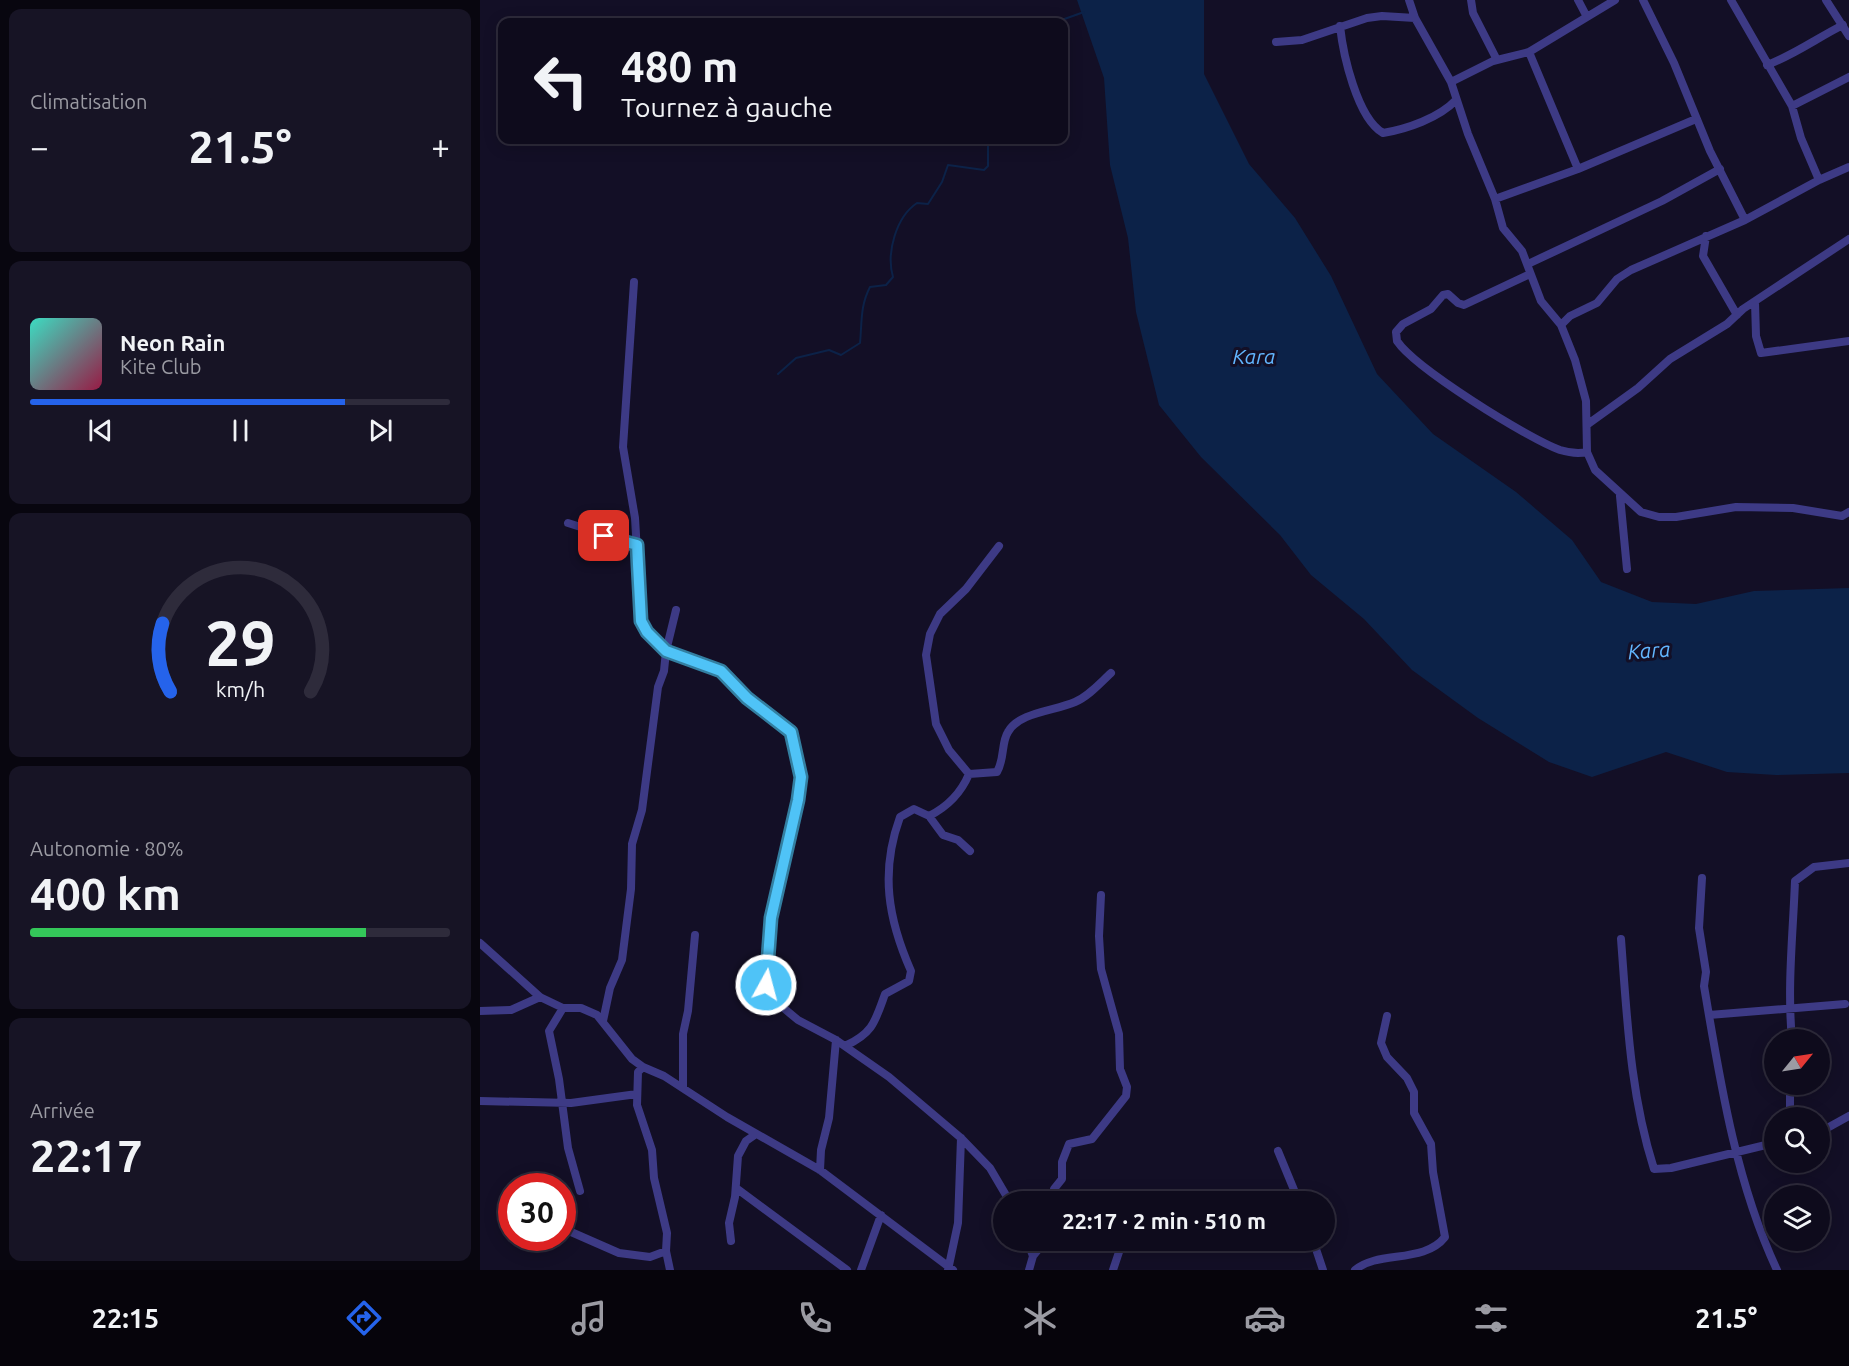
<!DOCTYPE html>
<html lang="fr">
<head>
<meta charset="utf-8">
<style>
  body { margin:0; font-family:Ubuntu,sans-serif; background:#171425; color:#f1f3f6; height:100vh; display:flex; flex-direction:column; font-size:22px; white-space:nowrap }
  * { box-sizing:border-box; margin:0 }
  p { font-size:20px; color:#9b9ba3 }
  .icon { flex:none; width:33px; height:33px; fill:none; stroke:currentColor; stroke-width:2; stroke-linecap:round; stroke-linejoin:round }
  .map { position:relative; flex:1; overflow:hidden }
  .details { display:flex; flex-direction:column; gap:9px; padding:9px; background:#08060f; width:480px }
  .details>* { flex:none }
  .banner { position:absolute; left:18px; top:18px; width:570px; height:126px; border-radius:12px; box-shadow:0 3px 15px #0003,0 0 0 2px #2e2b3b; background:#0e0b1c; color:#f1f3f6; overflow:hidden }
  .needle { width:39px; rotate:60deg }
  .tools { position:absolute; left:1284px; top:1029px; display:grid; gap:12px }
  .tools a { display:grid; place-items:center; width:66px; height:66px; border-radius:50%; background:#0e0b1c; box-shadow:0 3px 15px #0003,0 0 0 2px #2e2b3b; font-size:30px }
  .speed { position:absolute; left:18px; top:1173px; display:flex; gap:12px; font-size:30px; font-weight:700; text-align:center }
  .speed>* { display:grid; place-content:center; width:78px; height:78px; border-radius:50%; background:#0e0b1c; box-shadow:0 3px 15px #0003,0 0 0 2px #2e2b3b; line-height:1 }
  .speed .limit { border:9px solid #d22; background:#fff; color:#111 }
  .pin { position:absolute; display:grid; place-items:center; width:51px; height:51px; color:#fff; margin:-26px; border-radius:12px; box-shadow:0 3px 9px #0006 }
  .me { position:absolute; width:66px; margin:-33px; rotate:7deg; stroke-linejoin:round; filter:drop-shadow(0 0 4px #0008) }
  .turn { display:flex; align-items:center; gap:21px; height:126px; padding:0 24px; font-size:27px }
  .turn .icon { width:78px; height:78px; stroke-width:2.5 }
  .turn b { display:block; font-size:42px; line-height:51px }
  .big { font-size:45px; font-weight:600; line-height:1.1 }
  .details .card { flex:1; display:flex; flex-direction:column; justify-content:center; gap:9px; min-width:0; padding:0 21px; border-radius:12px; background:#171425 }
  .details .dial { align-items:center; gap:0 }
  .dial svg { height:156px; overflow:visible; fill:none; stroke:#2e2b3b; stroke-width:7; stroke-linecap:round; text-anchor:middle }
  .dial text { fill:#f1f3f6; stroke:none }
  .song { display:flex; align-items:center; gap:18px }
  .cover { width:72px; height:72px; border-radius:9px; background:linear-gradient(135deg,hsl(170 70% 55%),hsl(340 70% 35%)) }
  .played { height:6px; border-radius:3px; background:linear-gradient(90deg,#2563eb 75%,#2e2b3b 75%) }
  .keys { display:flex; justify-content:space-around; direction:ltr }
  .heat { display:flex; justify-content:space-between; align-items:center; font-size:33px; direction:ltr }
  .charge { height:9px; border-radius:4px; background:linear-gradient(90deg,#34c759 80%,#2e2b3b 0) }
  .trip { position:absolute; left:513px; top:1191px; width:342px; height:60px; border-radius:30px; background:#0e0b1c; box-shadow:0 3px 15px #0003,0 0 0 2px #2e2b3b; font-weight:600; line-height:60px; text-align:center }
  .tabs { display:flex; height:96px; justify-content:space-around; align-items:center; background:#06040b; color:#9b9ba3 }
  .tabs .icon { width:42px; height:42px }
  .tabs .current { color:#2563eb }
  .tabs b { font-size:27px; color:#f1f3f6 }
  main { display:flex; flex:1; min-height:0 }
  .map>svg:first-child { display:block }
  .water { fill:#0c2248 }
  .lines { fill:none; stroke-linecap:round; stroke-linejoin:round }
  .stream { stroke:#0c2248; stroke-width:2 }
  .minor { stroke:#3d3a85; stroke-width:8 }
  .route-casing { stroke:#337fa1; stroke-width:15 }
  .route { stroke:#4fc3f7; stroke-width:10 }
  .labels { text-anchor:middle; stroke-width:6; stroke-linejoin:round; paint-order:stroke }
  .water-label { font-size:21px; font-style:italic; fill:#62b6ff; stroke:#130f26 }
</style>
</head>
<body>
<main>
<section class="details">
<div class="card"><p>Climatisation</p>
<div class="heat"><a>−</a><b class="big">21.5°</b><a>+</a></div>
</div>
<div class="card">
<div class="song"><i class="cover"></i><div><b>Neon Rain</b><p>Kite Club</p></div></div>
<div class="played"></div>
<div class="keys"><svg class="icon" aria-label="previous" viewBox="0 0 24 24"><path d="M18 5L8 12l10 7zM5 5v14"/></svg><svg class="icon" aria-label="pause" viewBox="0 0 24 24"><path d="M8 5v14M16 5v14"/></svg><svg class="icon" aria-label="next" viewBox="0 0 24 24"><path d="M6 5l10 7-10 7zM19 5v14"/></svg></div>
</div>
<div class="card dial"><svg viewBox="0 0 100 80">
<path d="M14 69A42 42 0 1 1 86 69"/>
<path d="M14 69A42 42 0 0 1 10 34" stroke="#2563eb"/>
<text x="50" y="56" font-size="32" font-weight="700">29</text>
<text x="50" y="72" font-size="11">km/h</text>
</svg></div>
<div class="card"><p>Autonomie · 80%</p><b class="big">400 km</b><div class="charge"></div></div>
<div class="card"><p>Arrivée</p><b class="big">22:17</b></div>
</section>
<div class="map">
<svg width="1369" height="1270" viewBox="0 0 1369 1270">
  <rect width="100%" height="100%" fill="#130f26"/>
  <path class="water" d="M 597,0 L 724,0 L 724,74 L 769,164 L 815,218 L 851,276 L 897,374 L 953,434 L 1036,492 L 1092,540 L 1121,582 L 1172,602 L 1216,604 L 1274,591 L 1369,588 L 1369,773 L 1296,775 L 1247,772 L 1186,752 L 1112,777 L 1069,762 L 998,718 L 932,670 L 884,619 L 831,575 L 800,535 L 721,457 L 679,405 L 656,312 L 648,238 L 630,165 L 624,78 Z"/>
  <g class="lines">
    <path class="stream" d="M 576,22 L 604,12
      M 298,374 L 316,358 L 349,350 L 361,355 L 380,343 C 382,323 380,306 390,287 L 406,285 L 413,277 C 406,253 416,217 437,203 L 448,204 L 462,182 L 468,165 L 504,170 L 508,166 L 508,140"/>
    <path class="minor" d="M 929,0 L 935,18 L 971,82 L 988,134 L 1015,199 L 1023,228 L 1042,251 L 1061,301 L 1081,325 L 1095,360 L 1106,401 L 1107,452 L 1115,470 L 1161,512 L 1179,517 L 1196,517 L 1256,507 L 1313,508 L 1362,516 L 1369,512
      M 991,0 L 993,13 L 1017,60
      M 1098,0 L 1107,17
      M 1163,0 L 1194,63 L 1230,151 L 1265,220
      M 1251,0 L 1312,106 L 1321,138 L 1339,180
      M 1346,0 L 1369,36
      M 860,26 C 863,54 877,118 903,133 C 927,129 959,118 976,100
      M 796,42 L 822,40 L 887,18 L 902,16 L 935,18
      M 1049,52 L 1098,169
      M 1287,65 C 1314,55 1337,38 1363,25
      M 971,82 L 1013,61 L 1049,52 L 1135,0
      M 1312,106 L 1369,77
      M 1015,199 L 1098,169 L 1216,119
      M 1226,236 L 1223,256 L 1257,315
      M 1048,264 L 1182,201 L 1240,169
      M 1050,274 L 984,305 L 978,303 L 968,294 L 963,295 L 951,309 L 923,324 L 916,332 L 917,341 C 935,368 1047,438 1080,450 C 1090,453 1098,454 1107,452
      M 1275,302 L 1276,336 L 1281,353 L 1369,341
      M 1081,325 L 1090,316 L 1117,303 L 1137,279 L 1151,270 L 1265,220 L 1339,180 L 1369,167
      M 1108,424 L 1158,388 L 1190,359 L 1247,324 L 1263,309 L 1369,239
      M 1140,496 L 1147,569
      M 88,523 L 157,545
      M 196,610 L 186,651 L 231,665 L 241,671 L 267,698 L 311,732 L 321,777 L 318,800 L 291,918 L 286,985 L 294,1000 L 318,1020 L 356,1040 L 409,1077 L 481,1138 L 510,1168 L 530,1202
      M 489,774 L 469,750 L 456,724 L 446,655 L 450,634 L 460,614 L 486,589 L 519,546
      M 449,816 C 467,807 481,793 489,774 L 517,772 C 525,758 521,743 528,732 C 539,712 575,711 595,702 C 609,696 620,683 631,673
      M 1222,878 L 1219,928 L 1226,972 L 1224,986 C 1240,1081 1256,1183 1297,1270
      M 1141,939 C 1147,1017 1150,1094 1174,1169 L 1191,1168 L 1294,1143
      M 0,943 L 60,997 L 83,1008 L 101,1008 L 117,1015 L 152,1059 L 163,1067 L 184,1076 L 247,1117 L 340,1170 L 473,1270
      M 83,1008 L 69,1031 L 79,1079 L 88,1148 L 100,1191
      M 0,1011 L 31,1010 L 60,997
      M 1229,1015 L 1365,1004
      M 123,1021 L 130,988 L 142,960 L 151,889 L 152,844 L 162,810 L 178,687 L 184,671 L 186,651 L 161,621 L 155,518 L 143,447 L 154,282
      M 1312,1040 C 1307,986 1313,934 1315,881 L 1334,867 L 1369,863
      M 365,1046 C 393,1033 395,1022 405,994 L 429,981 L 431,971 C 408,919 400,872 420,817 L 434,809 L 449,816 L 463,835 L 478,840 L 490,851
      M 163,1067 L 158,1072 L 157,1105 L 172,1150 L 174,1178 L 187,1233 L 186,1251 L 190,1270
      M 203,1087 L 203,1034 L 208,1011 L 215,935
      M 0,1101 L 91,1103 L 157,1094
      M 1310,1118 L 1310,1084
      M 1340,1132 L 1369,1116
      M 798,1151 L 819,1202
      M 340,1170 L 341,1150 L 349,1118 L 356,1040
      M 256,1188 L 367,1270
      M 572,1202 L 574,1189 L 582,1179 L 582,1162 L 589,1144 L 612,1139 L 646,1096 L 647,1087 L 640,1069 L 639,1034 L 621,969 L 619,936 L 621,895
      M 659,1202 L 662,1196
      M 82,1228 L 139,1253 L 170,1257 L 186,1251
      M 547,1240 L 553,1256 L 549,1270
      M 833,1240 L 843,1270
      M 251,1241 L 249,1223 L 255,1197 L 258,1156 L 266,1141 L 276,1134
      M 553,1256 L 566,1240
      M 381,1270 L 401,1215
      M 468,1270 L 478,1223 L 481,1138
      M 633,1270 L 643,1240
      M 875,1270 C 898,1250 944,1264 965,1237 L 953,1172 L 951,1144 L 934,1113 L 934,1092 L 927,1078 L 907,1057 L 901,1043 L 907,1016"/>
  </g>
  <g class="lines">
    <g class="route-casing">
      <path id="route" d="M 124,536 L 157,545 L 161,621 L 167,632 L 186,651 L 241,671 L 267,698 L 311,732 L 321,777 L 318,800 L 291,918 L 286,985"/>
    </g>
    <use href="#route" class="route"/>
  </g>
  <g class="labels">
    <g class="water-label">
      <text x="774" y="364">Kara</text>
      <text transform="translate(1169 651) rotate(-4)" y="7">Kara</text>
    </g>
  </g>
</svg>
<div class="tools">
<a><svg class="needle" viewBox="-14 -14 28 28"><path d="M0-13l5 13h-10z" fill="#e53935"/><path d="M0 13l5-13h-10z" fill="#9b9ba3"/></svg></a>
<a><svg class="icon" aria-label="search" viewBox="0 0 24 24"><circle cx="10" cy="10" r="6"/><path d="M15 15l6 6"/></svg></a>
<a><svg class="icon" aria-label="layers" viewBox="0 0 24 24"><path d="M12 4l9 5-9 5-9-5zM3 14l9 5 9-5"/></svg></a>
</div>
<div class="speed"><div class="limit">30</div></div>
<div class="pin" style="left:124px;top:536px;background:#d93025"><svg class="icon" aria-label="arrive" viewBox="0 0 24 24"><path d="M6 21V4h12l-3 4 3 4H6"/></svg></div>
<svg class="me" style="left:286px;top:985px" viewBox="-20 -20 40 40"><circle r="17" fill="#4fc3f7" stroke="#fff" stroke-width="3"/><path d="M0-11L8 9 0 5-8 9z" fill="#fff"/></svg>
<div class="trip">22:17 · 2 min · 510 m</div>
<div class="banner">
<div class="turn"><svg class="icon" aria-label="left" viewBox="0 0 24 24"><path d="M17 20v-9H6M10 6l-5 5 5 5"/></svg><div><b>480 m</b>Tournez à gauche</div></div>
</div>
</div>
</main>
<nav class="tabs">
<b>22:15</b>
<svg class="icon current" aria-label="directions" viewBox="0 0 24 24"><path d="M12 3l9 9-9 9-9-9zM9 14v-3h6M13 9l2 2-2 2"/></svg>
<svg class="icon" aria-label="music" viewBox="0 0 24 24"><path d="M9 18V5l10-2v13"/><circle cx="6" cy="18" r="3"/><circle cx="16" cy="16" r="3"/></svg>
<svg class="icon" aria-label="phone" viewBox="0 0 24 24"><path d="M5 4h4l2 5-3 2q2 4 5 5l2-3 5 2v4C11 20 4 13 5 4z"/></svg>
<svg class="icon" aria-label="climate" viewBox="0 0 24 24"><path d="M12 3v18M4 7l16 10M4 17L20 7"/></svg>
<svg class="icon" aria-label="car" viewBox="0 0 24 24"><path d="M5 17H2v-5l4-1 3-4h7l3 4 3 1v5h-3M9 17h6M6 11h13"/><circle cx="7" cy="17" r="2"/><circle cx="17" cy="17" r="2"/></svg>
<svg class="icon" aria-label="filters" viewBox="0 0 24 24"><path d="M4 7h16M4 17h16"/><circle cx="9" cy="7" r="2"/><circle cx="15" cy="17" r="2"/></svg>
<b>21.5°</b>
</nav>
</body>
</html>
